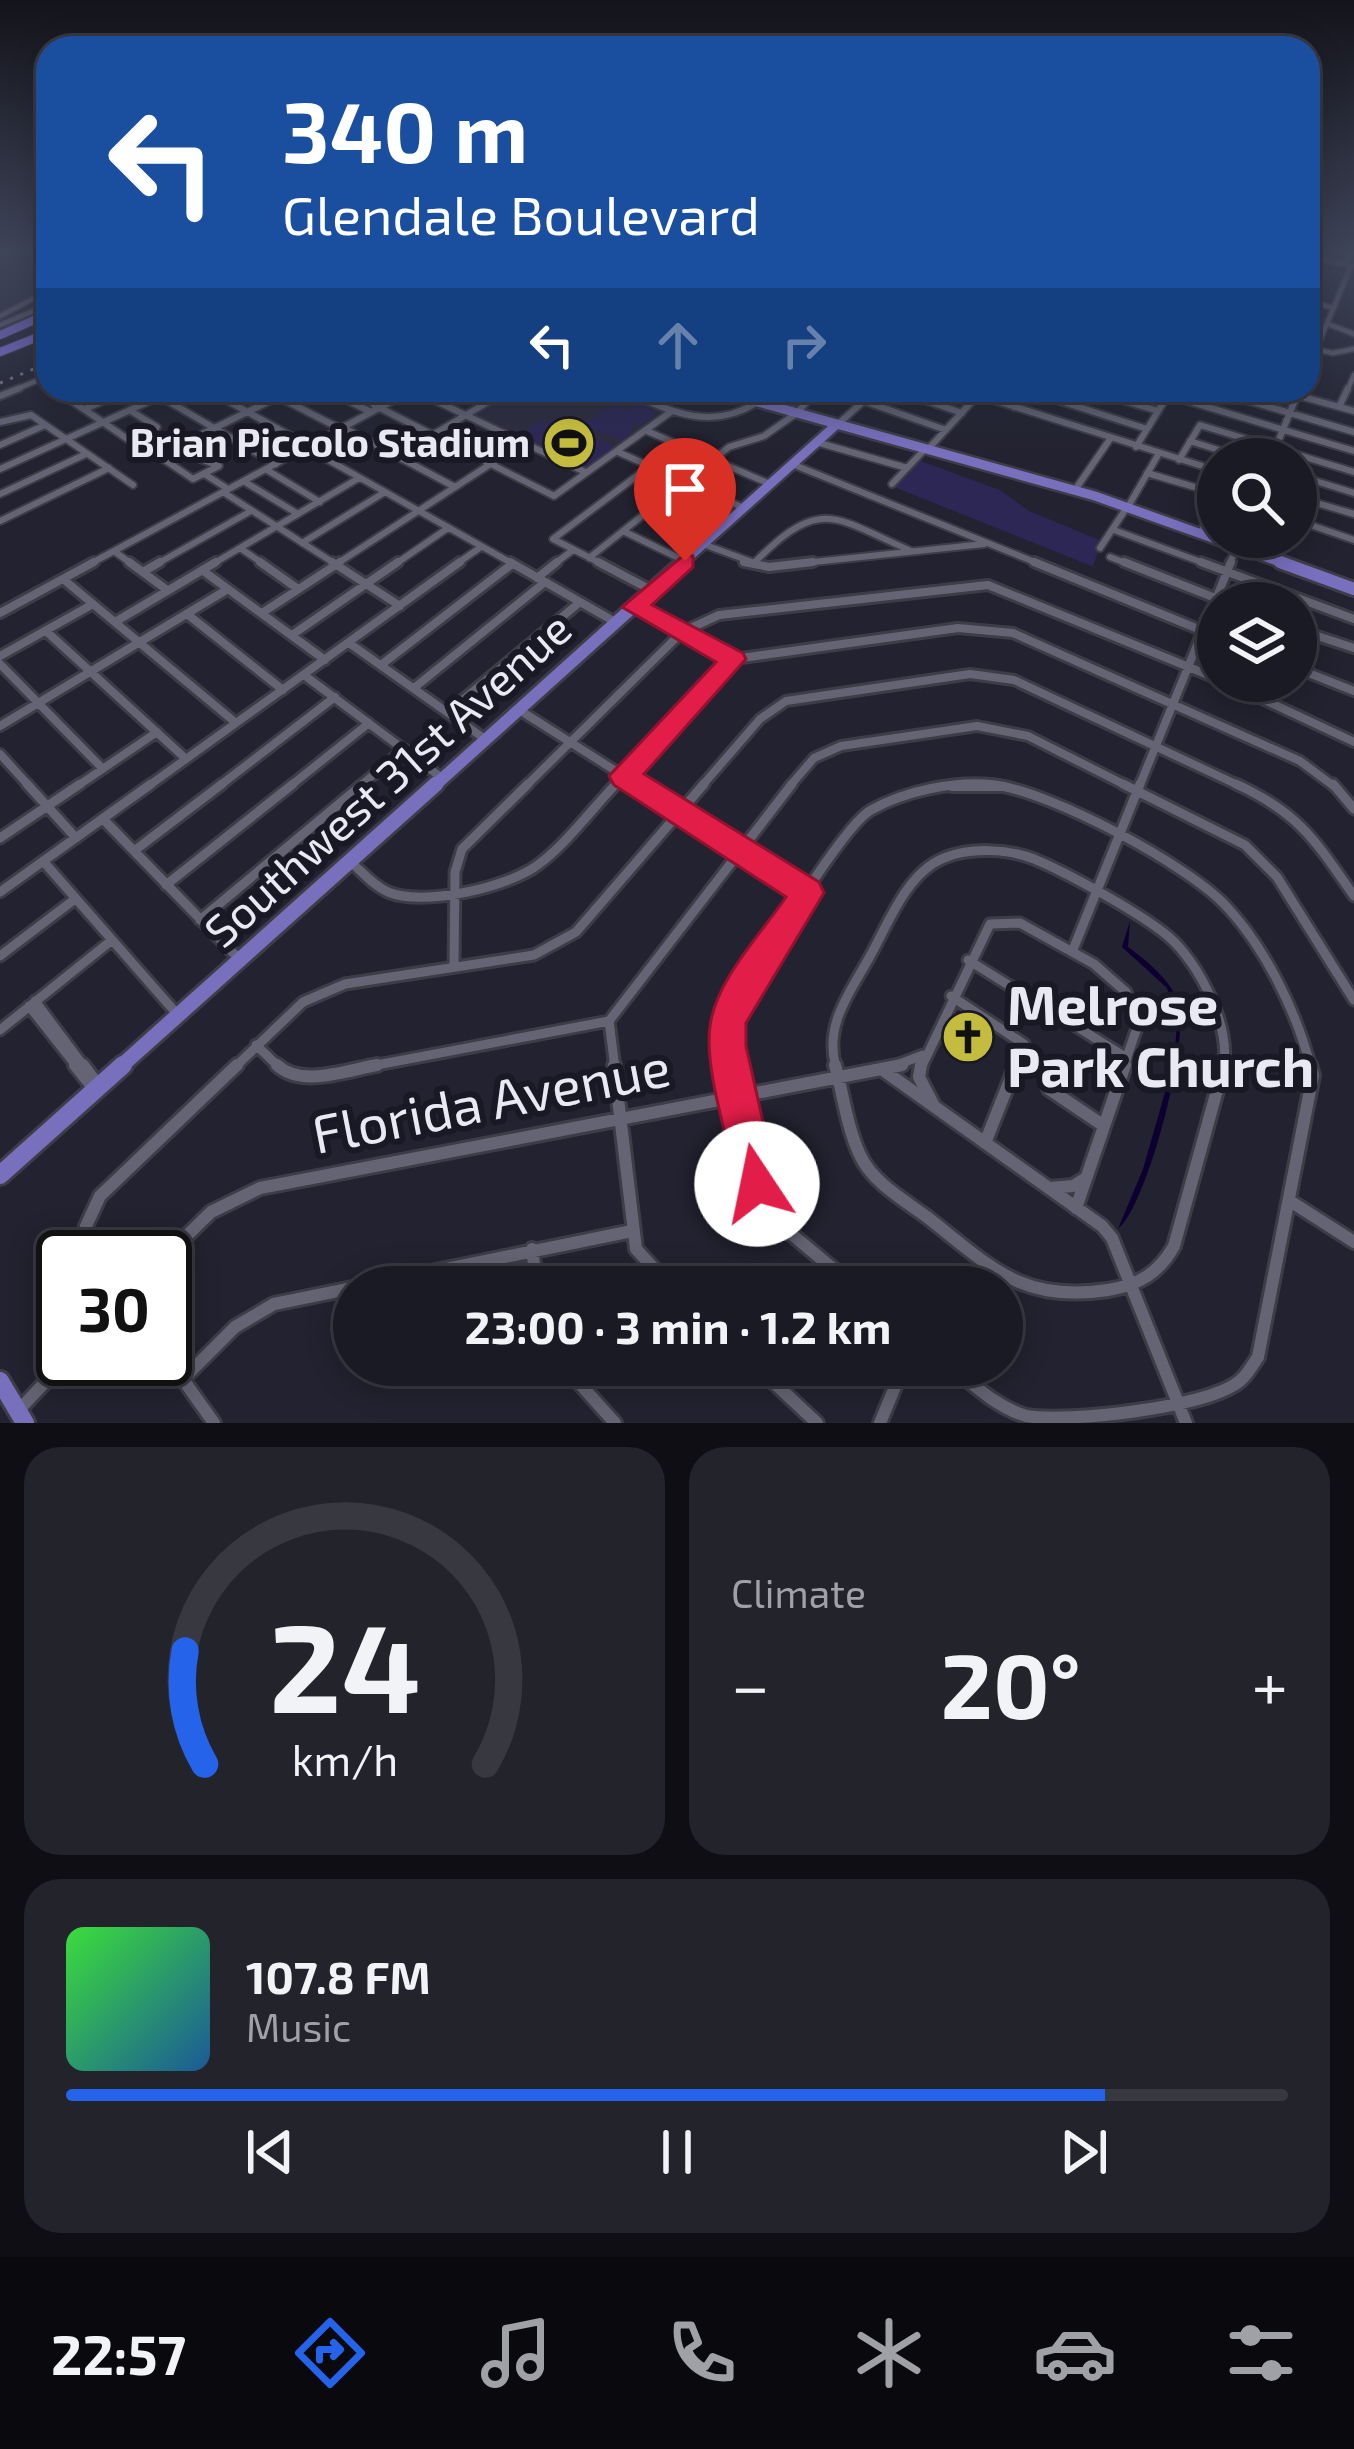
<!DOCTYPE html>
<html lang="en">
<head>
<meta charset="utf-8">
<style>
  body { margin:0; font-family:"Exo 2",sans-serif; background:#23232c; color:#f1f3f6; height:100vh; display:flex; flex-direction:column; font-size:45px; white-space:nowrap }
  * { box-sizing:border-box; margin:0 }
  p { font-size:39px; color:#9fa1a6 }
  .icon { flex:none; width:66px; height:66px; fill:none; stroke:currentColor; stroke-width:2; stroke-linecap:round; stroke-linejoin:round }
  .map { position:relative; height:1423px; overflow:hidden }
  .side { display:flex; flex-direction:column; gap:24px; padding:24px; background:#0e0e14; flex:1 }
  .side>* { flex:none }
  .hud { position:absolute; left:36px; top:36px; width:1284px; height:366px; border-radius:36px; box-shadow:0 6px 30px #0003,0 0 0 3px #383841; background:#1a4fa0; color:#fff; overflow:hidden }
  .fabs { position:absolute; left:1197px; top:438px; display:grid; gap:24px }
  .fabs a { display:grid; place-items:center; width:120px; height:120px; border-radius:50%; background:#1a1a24; box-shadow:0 6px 30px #0003,0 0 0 3px #383841; font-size:60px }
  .speed { position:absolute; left:36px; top:1230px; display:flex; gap:24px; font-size:60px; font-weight:700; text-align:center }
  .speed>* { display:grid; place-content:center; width:156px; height:156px; border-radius:50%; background:#1a1a24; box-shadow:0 6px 30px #0003,0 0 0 3px #383841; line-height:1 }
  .speed .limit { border:6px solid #111; border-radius:18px; background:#fff; color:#111 }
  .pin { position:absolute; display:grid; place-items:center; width:102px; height:102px; color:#fff; margin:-123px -51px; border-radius:50% 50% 50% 0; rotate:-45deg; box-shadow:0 0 12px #0007 }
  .pin .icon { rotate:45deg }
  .me { position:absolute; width:132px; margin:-66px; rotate:349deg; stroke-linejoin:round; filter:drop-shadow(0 0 9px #0008) }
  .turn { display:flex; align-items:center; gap:42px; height:252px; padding:0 48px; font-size:54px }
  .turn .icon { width:156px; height:156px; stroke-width:2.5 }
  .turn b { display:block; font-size:84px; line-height:102px }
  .lanes { display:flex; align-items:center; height:114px; padding:0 48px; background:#0003; justify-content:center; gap:60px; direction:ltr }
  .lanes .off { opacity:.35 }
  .big { font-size:90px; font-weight:700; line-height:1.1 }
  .side .widget { flex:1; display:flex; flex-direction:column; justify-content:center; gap:18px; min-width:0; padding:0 42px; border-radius:36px; background:#23232c }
  .side .dial { align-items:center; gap:0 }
  .dial svg { height:312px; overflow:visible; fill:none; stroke:#383841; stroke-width:7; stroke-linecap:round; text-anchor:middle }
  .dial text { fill:#f1f3f6; stroke:none }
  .song { display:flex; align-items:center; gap:36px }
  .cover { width:144px; height:144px; border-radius:18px; background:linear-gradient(135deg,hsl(120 70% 55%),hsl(210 70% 35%)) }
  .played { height:12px; border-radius:6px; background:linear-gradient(90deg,#2563eb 85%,#383841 85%) }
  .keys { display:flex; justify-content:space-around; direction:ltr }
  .heat { display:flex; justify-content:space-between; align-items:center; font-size:66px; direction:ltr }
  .side .tiles { flex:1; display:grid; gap:24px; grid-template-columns:1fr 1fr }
  .widget:last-child { grid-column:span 2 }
  .trip { position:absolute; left:333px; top:1266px; width:690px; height:120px; border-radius:60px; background:#1a1a24; box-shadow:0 6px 30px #0003,0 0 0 3px #383841; font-weight:700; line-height:120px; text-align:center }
  .menu { display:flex; height:192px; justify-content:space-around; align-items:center; background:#0a0a0e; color:#9fa1a6 }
  .menu .icon { width:84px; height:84px }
  .menu .current { color:#2563eb }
  .menu b { font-size:54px; color:#f1f3f6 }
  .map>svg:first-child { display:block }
  .built { fill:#2c2b3e }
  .green { fill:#2c2754 }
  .water { fill:#0d0031 }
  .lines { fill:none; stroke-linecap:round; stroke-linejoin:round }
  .minor-far4-casing { stroke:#3d3c47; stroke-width:8 }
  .minor-far3-casing { stroke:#3d3c47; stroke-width:10 }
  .minor-far2-casing { stroke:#3d3c47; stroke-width:14 }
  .minor-far1-casing { stroke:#3d3c47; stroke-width:15 }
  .minor-casing { stroke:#3d3c47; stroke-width:18 }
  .major-far3-casing { stroke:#3d3c47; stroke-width:14 }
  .major-far2-casing { stroke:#3d3c47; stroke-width:18 }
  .major-far1-casing { stroke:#3d3c47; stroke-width:21 }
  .major-casing { stroke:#3d3c47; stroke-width:24 }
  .highway-casing { stroke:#3d3c47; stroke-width:10 }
  .minor-far4 { stroke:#646474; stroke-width:4.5 }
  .minor-far3 { stroke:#646474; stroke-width:6 }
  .minor-far2 { stroke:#646474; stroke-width:8 }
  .minor-far1 { stroke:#646474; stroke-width:9 }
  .minor { stroke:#646474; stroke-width:12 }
  .major-far3 { stroke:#786fbd; stroke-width:9 }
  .major-far2 { stroke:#786fbd; stroke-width:12 }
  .major-far1 { stroke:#786fbd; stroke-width:15 }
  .major { stroke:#786fbd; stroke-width:18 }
  .highway { stroke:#8576ed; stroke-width:8 }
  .rail { stroke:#7d7d89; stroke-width:3; stroke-dasharray:3 8; stroke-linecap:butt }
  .route { fill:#e11d48; stroke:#92132f; stroke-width:3 }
  .labels { text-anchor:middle; stroke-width:12; stroke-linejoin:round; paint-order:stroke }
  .far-poi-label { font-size:39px; font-weight:bold; fill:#e9e9f3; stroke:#191926; text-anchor:end }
  .street-label { font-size:45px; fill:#e9e9f3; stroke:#191926 }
  .near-poi-label { font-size:54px; font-weight:bold; fill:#e9e9f3; stroke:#191926; text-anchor:start }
  .near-street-label { font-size:54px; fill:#e9e9f3; stroke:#191926 }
</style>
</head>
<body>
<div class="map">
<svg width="1354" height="1423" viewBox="0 0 1354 1423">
  <rect width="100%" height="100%" fill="#222230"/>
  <path class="built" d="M 0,252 L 48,252 L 48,289 L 0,314 Z
    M 512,390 L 614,390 L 667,412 L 586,470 L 470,415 Z"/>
  <path class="green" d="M 615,403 L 627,409 L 638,403 L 658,412 L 640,426 L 631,423 L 633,432 L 622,440 L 582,425 Z
    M 553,420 L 561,422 L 617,448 L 589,469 L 522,438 L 531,426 Z
    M 918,460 L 1000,490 L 1029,511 L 1102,541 L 1093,566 L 1099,569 L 894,487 Z"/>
  <path class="water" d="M 1130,921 L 1128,947 C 1146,960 1170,980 1178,1001 C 1191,1039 1147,1206 1118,1229 L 1143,1169 L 1174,1061 L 1177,1024 L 1167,988 L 1122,947 Z"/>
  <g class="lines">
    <g class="minor-far4-casing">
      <path id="minor-far4" d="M 1308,256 L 1353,266
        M 1345,264 L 1351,252
        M 1308,283 L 1320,259
        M 1308,301 L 1334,308
        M 0,316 L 48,291
        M 1328,324 L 1354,334
        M 0,325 L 48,305
        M 1308,348 L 1333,353 L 1354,349
        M 1308,369 L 1351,266
        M 12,391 L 48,376
        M 1347,391 L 1354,375"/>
    </g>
    <g class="minor-far3-casing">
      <path id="minor-far3" d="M 83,390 L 69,399 L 129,440
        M 208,390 L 309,446
        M 265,390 L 339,428
        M 326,390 L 371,412
        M 394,390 L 374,405 L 554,496 L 672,411
        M 413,390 L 585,472
        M 622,390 C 668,410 709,432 756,403
        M 896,390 L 962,413
        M 962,390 L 1218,471
        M 1026,390 L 1147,429
        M 1089,390 L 1158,411
        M 1151,390 L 1354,451
        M 1212,390 L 1354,432
        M 1278,390 L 1354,411
        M 0,396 L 20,388
        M 161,397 L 276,464
        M 759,401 L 773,390
        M 864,401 L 946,430
        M 1014,407 L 1020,390
        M 1339,407 L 1348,388
        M 87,408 L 128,390
        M 131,411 L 157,427
        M 797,413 L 817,390
        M 0,422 L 31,415 L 133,485
        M 837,425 L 876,390
        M 344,428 L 455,487
        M 647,431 L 770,484
        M 153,441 L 219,466 L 193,479 L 141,444 Z
        M 188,441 L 292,390
        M 1190,441 L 1247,459
        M 816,442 L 907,468
        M 0,445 L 45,425
        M 930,447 L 978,395
        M 1136,447 L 1168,395
        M 307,448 L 515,565
        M 618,452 L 744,508
        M 421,453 L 434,437
        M 397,456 L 508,390
        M 1271,459 L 1299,390
        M 1179,460 L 1200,425 L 1354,472
        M 792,464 L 1042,565
        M 0,469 L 174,390
        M 267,470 L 320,502
        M 1147,473 L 1218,494
        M 206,475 L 228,489
        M 1296,475 L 1354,493
        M 245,482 L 298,514
        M 892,484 L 925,449
        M 1077,487 L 1110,439
        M 223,492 L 337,565
        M 0,494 L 86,454
        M 1296,497 L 1354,514
        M 1129,505 L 1158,455
        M 654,506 L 715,534
        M 1296,520 L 1354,540
        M 0,521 L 109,468
        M 1114,530 L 1209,565
        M 623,531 L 685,561
        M 1200,534 L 1218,499
        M 302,543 L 385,492
        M 703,544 L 760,565
        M 240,548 L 265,565
        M 1100,548 L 1127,507
        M 114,551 L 133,565
        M 1110,557 L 1131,565
        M 589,558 L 729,447 L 764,436 L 794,415
        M 753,564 C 820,496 832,516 911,551
        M 88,565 L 412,390
        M 155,565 L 251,511
        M 211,565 L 359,478
        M 335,565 L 523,443
        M 394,565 L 448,528
        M 455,565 L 481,547
        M 553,565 L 573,550
        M 604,565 L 553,539 L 650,466
        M 785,565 L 984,544
        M 1229,565 L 1238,544"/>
    </g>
    <g class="minor-far2-casing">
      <path id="minor-far2" d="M 129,562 L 167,590
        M 260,562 L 298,589
        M 332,562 L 400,606
        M 510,562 L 617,623
        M 598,562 L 651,590
        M 744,562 L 769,567 L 813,562
        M 1034,562 L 1218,637
        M 1124,562 L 1228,603
        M 1201,562 L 1354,619
        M 202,570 L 325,660
        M 143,572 L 160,562
        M 537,578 L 557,562
        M 63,579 L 236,723
        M 635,607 L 734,659
        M 0,613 L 94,562
        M 262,613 L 340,562
        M 187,614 L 283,690
        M 115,622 L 216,562
        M 1296,629 L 1354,648
        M 46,631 L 186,759
        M 292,635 L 398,562
        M 349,643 L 485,739
        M 0,656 L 93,604
        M 0,664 L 103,769
        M 381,665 L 512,564
        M 1296,668 L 1354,691
        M 304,675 L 442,778
        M 1224,681 L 1354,742
        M 414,688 L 545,582
        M 521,711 L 641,787
        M 448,712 L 580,602
        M 0,726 L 228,589
        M 0,754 L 30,787
        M 76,787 L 157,732
        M 147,787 L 460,562
        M 218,787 L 335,697
        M 289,787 L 369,723
        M 359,787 L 404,749
        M 525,787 L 682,632 L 719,615 L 988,585 L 1218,679
        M 613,787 L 734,659 L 958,628 L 1013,633 L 1300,761 L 1335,787
        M 701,787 L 760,719 L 786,701 L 970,674 L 1014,680 L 1242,787
        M 789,787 L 814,758 L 841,746 L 977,726 L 1028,736 L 1129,787
        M 952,787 L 1004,787
        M 1139,787 L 1231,562"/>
    </g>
    <g class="minor-far1-casing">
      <path id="minor-far1" d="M 27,784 L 76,838
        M 636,784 L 808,893
        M 1123,784 L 1245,845 L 1277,877 L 1354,1000
        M 1236,784 C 1299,813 1315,840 1354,896
        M 1333,784 L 1354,809
        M 103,819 L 240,960
        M 0,838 L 80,784
        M 134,851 L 222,784
        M 43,861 L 177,1014
        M 352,863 C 363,873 374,886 388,892 C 423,907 510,887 539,864 C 567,843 591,810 616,784
        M 166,885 L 293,784
        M 0,892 L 151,784
        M 200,920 L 363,784
        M 1072,952 L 1140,784
        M 0,956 L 75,899
        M 968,960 L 1018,991
        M 454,966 L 455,872 L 462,849 L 528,784
        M 951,996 L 1024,1044 L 1015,1068
        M 35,1001 L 85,1068
        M 29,1006 L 78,1068
        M 1074,1025 L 1127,1058
        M 0,1030 L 112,940
        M 256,1045 L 280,1068
        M 234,1068 L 303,1002 L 345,984 L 534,955 L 576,932 L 704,784
        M 361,1068 L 609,1021
        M 615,1068 L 609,1021 L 792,784
        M 733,1068 L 728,1023 L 735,1003 C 760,966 841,827 871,810 C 905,791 956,780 995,785 C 1051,792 1189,865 1227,907 C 1266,949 1297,1013 1311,1068
        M 836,1068 C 824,1025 849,994 869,958 C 888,925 906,873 944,858 C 970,847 1009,849 1034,859 C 1068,873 1142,914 1169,937 C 1199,963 1232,1028 1223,1068
        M 889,1068 L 923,1055
        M 921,1068 L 990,924 L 1020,923 L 1094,964 L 1126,992 L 1138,1025 L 1123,1068"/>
    </g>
    <g class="minor-casing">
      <path id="minor" d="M 75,1065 L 95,1090
        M 83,1065 L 98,1085
        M 277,1065 C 301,1088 348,1070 377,1065
        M 614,1065 L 636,1249 L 671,1287
        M 732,1065 L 764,1202 L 783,1227 L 855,1287
        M 835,1065 C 843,1093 847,1128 860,1155 C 872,1182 904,1200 927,1217 C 992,1268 1022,1303 1108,1290 C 1139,1285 1159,1273 1174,1246 L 1224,1065
        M 921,1065 L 919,1077 L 934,1106
        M 883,1070 L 1102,1226 L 1112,1238 L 1186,1423
        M 1049,1089 L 1104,1126
        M 985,1143 L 1016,1065
        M 1050,1188 L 1073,1186 L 1086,1178
        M 1290,1201 L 1354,1242
        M 1076,1208 L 1125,1065
        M 532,1249 L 537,1287
        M 95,1257 L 86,1226 L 100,1196 L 237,1065
        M 165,1257 L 211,1212 L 260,1188 L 902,1065
        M 165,1354 L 214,1423
        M 563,1365 L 615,1423
        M 755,1365 L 817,1423
        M 949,1365 C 973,1384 996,1407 1026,1416 C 1068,1423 1197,1408 1234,1385 C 1245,1379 1251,1367 1258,1357 L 1313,1075 L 1310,1065
        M 183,1379 L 235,1327 L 274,1304 L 632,1231
        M 19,1410 L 67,1359
        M 880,1423 L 904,1365"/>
    </g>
    <g class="major-far3-casing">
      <path id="major-far3" d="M 715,390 L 1095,496 L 1288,565
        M 680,565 L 836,425"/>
    </g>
    <g class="major-far2-casing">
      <path id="major-far2" d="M 1280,562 L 1354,589
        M 433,787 L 683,562"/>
    </g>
    <g class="major-far1-casing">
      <path id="major-far1" d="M 119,1068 L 436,784"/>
    </g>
    <g class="major-casing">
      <path id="major" d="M 0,1175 L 123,1065
        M 0,1381 L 25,1423"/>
    </g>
    <g class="highway-casing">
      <path id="highway" d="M 0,335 L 48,314
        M 0,352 L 48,333"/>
    </g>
    <use href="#minor-far4" class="minor-far4"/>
    <use href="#minor-far3" class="minor-far3"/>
    <use href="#minor-far2" class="minor-far2"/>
    <use href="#minor-far1" class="minor-far1"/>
    <use href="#minor" class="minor"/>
    <use href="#major-far3" class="major-far3"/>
    <use href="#major-far2" class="major-far2"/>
    <use href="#major-far1" class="major-far1"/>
    <use href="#major" class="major"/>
    <use href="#highway" class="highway"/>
    <path class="rail" d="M 0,383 L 48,363"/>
  </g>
  <linearGradient id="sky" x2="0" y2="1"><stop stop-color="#13131a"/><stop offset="0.56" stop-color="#3e4459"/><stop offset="1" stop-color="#3e4459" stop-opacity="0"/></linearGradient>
  <rect width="1354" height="451" fill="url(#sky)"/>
  <path class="route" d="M 685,554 L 693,556 L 693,567 L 652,605 L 743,653 L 746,659 L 644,774 L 819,882 L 824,893 L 746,1023 L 746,1046 L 777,1184 L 771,1198 L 757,1204 L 743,1198 L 737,1184 C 728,1139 704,1069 710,1026 C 716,980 761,934 786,897 L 614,785 L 609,776 L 716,662 L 622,607 Z"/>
  <defs>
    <g id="stadium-disc" transform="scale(2.7)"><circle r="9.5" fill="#c4bc3e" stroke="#191926"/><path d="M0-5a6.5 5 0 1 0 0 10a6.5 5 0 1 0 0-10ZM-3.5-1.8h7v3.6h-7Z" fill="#111"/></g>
    <g id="church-disc" transform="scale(2.7)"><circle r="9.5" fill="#c4bc3e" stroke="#191926"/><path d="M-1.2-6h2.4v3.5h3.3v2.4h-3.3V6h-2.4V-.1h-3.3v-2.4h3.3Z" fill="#111"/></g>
  </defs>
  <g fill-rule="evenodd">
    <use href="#stadium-disc" x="569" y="443"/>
    <use href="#church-disc" x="968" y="1037"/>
  </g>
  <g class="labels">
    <g class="far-poi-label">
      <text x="530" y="457">Brian Piccolo Stadium</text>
    </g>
    <g class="street-label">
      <text transform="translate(388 780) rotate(-42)" y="16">Southwest 31st Avenue</text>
    </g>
    <g class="near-poi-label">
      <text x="1007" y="1025">Melrose<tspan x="1007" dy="62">Park Church</tspan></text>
    </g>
    <g class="near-street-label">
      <text transform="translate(491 1101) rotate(-11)" y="19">Florida Avenue</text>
    </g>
  </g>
</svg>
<div class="fabs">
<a><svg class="icon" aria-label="search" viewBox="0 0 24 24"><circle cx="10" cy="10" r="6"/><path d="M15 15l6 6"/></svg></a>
<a><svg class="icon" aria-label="layers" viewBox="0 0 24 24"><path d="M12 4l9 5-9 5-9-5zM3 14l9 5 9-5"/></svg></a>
</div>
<div class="speed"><div class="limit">30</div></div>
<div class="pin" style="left:685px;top:561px;background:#d93025"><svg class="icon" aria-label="arrive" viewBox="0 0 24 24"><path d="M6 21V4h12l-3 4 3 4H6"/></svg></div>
<svg class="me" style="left:757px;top:1184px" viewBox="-20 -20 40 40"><circle r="19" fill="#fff"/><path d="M0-13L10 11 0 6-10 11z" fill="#e11d48"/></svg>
<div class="trip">23:00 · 3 min · 1.2 km</div>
<div class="hud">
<div class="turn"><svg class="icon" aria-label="left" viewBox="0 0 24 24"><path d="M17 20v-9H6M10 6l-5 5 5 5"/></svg><div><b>340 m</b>Glendale Boulevard</div></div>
<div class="lanes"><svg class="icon" aria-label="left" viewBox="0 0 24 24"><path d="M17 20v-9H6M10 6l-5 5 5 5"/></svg><svg class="icon off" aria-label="ahead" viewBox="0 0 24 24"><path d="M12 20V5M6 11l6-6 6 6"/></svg><svg class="icon off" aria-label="right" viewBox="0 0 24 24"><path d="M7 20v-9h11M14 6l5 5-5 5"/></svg></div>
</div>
</div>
<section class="side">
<div class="tiles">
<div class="widget dial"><svg viewBox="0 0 100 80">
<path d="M14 69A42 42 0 1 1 86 69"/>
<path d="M14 69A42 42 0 0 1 9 40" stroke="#2563eb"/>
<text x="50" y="56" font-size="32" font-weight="700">24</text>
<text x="50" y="72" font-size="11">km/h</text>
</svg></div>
<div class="widget"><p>Climate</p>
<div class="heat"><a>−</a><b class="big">20°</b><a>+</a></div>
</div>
<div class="widget">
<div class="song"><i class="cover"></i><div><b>107.8 FM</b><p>Music</p></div></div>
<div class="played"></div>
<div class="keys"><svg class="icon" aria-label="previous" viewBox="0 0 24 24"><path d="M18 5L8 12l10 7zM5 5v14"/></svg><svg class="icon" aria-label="pause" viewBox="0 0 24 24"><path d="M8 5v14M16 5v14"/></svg><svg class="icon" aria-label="next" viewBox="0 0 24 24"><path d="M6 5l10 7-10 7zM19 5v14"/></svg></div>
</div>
</div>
</section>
<nav class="menu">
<b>22:57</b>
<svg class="icon current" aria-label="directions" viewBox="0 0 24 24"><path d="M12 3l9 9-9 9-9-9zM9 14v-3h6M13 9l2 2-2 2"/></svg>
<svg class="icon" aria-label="music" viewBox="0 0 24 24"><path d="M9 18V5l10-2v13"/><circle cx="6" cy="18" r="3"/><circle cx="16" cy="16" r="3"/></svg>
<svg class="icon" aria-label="phone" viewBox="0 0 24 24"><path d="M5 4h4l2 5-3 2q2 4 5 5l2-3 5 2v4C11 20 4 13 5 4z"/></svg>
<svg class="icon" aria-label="climate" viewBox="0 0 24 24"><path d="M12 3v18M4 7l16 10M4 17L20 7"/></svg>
<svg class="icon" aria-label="car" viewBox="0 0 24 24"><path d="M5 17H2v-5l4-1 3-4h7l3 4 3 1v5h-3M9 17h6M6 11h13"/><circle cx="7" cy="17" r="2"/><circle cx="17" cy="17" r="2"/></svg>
<svg class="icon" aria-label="filters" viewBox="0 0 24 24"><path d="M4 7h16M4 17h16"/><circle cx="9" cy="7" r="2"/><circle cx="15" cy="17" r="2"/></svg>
</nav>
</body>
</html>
